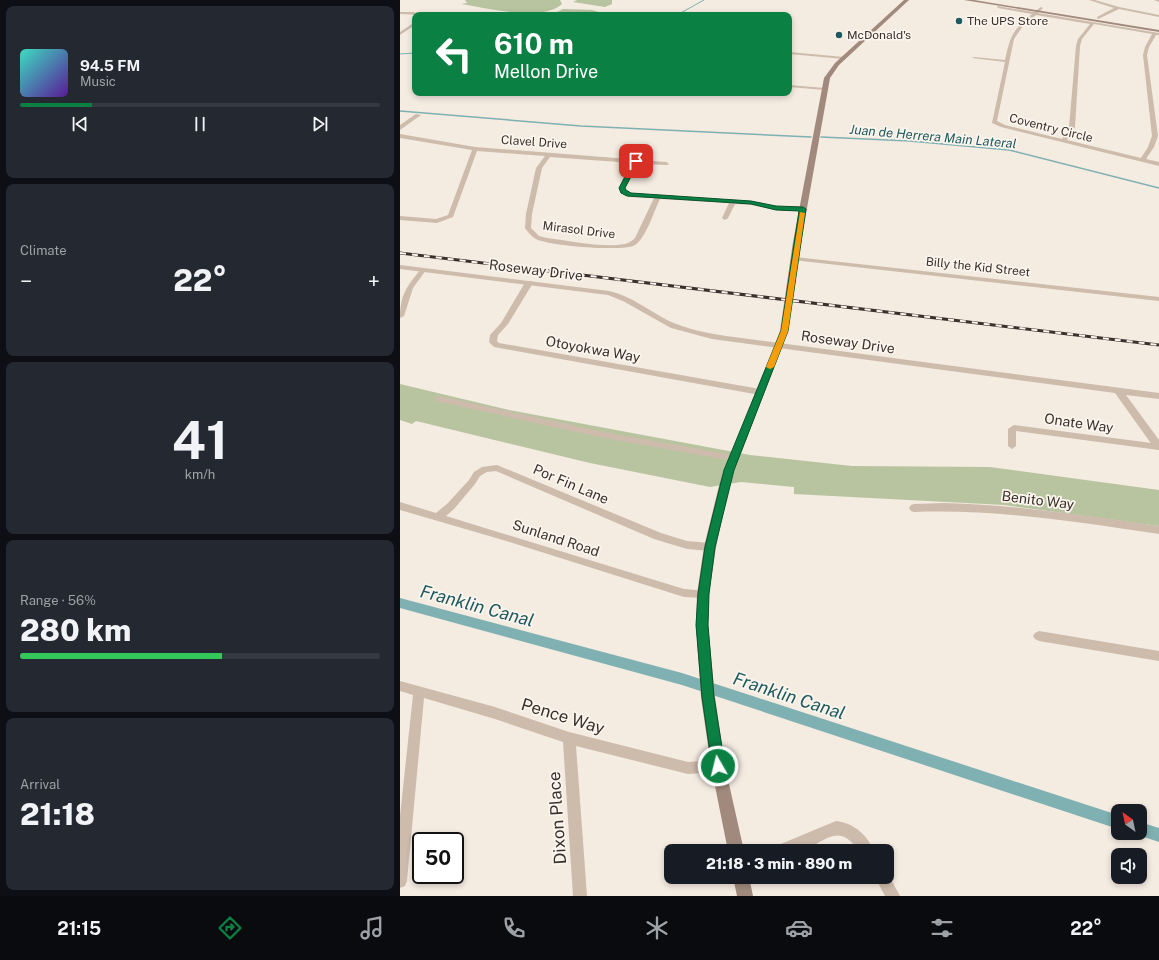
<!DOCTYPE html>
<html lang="en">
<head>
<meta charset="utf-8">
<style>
  body { margin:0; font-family:"Public Sans",sans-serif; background:#242831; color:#f1f3f6; height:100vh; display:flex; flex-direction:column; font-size:15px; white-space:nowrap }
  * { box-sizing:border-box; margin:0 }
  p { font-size:13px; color:#9ea1a6 }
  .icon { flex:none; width:22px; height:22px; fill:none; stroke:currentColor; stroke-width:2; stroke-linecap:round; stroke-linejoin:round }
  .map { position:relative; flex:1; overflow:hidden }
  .sheet { display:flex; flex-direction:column; gap:6px; padding:6px; background:#0d0f14; width:400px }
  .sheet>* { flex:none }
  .banner { position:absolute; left:12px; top:12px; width:380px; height:84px; border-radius:8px; box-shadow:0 2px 6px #0003; background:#0b8043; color:#fff; overflow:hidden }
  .needle { width:26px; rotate:327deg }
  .controls { position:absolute; left:711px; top:804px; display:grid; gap:8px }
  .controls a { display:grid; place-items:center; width:36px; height:36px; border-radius:8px; background:#171b24; box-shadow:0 2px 6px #0003; font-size:20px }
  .speed { position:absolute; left:12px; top:832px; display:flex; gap:8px; font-size:20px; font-weight:700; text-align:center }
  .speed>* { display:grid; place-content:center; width:52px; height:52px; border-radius:50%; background:#171b24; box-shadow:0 2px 6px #0003; line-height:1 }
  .speed .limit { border:2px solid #111; border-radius:6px; background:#fff; color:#111 }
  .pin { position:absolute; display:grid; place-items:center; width:34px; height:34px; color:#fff; margin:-17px; border-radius:8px; box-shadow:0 2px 6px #0006 }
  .me { position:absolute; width:44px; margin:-22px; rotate:352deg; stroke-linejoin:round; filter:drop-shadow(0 0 3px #0008) }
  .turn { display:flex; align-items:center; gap:14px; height:84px; padding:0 16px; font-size:18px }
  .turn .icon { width:52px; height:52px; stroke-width:2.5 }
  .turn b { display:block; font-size:28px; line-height:34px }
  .big { font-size:30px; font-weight:800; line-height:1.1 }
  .sheet .card { flex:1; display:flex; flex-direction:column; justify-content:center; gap:6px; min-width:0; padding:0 14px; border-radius:8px; background:#242831 }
  .sheet .dial { align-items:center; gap:0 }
  .dial b { font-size:52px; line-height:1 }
  .song { display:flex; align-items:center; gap:12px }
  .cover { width:48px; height:48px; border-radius:6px; background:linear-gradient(135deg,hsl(170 70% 55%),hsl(270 70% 35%)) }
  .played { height:4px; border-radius:2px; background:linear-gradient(90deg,#0b8043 20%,#363941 20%) }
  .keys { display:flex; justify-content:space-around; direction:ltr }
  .heat { display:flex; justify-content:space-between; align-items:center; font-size:22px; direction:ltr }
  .charge { height:6px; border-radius:3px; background:linear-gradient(90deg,#34c759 56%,#363941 0) }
  .trip { position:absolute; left:264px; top:844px; width:230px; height:40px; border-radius:8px; background:#171b24; box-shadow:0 2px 6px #0003; font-weight:800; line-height:40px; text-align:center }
  .dock { display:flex; height:64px; justify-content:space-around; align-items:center; background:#090b0e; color:#9ea1a6 }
  .dock .icon { width:28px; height:28px }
  .dock .current { color:#0b8043 }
  .dock b { font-size:18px; color:#f1f3f6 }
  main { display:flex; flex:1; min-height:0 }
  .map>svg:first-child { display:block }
  .green { fill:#b8c4a0 }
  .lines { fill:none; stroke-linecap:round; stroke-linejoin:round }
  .stream-far1 { stroke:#7fb0b2; stroke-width:1 }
  .stream { stroke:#7fb0b2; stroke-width:1.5 }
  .canal { fill:#7fb0b2; fill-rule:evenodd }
  .minor { fill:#cdbbac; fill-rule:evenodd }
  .tertiary { fill:#cdbbac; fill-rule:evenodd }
  .secondary { fill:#a18a7d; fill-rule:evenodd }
  .rail-casing { stroke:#3b302b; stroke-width:3 }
  .rail { stroke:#fbf5ee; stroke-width:2; stroke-dasharray:6; stroke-linecap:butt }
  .route { fill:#0b8043; stroke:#07532c }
  .slow { fill:#f59e0b }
  .poi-dot { fill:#1f5a5e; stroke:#fbf5ee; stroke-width:1.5 }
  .labels { text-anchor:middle; stroke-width:3.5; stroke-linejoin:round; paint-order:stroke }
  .far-poi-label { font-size:12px; fill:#3b302b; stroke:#fbf5ee; text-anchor:start }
  .far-street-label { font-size:12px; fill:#3b302b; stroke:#fbf5ee }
  .far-water-label { font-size:13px; font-style:italic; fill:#1f5a5e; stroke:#fbf5ee }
  .street-label { font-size:14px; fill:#3b302b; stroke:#fbf5ee }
  .near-street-label { font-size:17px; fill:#3b302b; stroke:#fbf5ee }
  .near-water-label { font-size:18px; font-style:italic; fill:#1f5a5e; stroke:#fbf5ee }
</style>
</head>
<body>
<main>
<section class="sheet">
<div class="card">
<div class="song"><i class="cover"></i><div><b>94.5 FM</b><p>Music</p></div></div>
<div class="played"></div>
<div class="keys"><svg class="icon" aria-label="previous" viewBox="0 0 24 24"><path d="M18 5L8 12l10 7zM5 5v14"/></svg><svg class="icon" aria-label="pause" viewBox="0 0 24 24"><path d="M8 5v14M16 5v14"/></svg><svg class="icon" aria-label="next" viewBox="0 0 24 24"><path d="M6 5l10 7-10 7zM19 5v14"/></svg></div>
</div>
<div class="card"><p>Climate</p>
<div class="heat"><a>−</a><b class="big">22°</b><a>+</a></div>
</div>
<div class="card dial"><b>41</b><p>km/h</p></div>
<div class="card"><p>Range · 56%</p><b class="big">280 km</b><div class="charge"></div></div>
<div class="card"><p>Arrival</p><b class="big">21:18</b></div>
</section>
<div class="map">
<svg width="759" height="896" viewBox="0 0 759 896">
  <rect width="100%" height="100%" fill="#f4ebe1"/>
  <path class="green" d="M 65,0 L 164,0 L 160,0 L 162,4 C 143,22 86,8 61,4 L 67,3 Z
    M 177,0 L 212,0 L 212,4 L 205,7 L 173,2 Z
    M 163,9 L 192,10 L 209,15 L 151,15 Z
    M 0,384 L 109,410 L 350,455 L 452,466 L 590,467 L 759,490 L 759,526 L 604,505 L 394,494 L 394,487 L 341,482 L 310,487 L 190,463 L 16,421 L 12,424 L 0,420 Z"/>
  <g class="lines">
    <path class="stream-far1" d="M 277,15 L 304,0
      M 0,54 L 15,53"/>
    <path class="stream" d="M 0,111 L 181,126 L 411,137
      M 421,137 L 510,141 L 609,150 L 759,188"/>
    <path class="canal" d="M 0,598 L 282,673 L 718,815 L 718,829 L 282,685 L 0,608 Z
      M 740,822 L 759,828 L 759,842 L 735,834 L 734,833 L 740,833 Z"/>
    <path class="minor" d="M 689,0 L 695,0 L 719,7 L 759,15 L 759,17 L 719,9 L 698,19 L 697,17 L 714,8 Z
      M 754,0 L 759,0 L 759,2 Z
      M 597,6 L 634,12 L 641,7 L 643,8 L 638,13 L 759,33 L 759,35 L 756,35 L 749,47 L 747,55 L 758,136 L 754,147 L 746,159 L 759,162 L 759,166 L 601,127 L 592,123 L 605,62 L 572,58 L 574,57 L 605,60 C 610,37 613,29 632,14 L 598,8 ZM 636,15 L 690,24 L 678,39 L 676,46 L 669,127 L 662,139 L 605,125 L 597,121 L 614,39 L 623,26 ZM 694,24 L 752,34 L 745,47 L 743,55 L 752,136 L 748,147 L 741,158 L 667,140 L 675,127 L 680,46 L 682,39 Z
      M 0,12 L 13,12 L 23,15 L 0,14 Z
      M 15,22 L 15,25 L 0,35 L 0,32 Z
      M 389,52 L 444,57 L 446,58 L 444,59 L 389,54 Z
      M 389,85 L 425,88 L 427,89 L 425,90 L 389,87 Z
      M 16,114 L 21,115 L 0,130 L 0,125 Z
      M 0,134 L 75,147 L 266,162 L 269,164 L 268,165 L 238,164 L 225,188 L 226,191 L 230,193 L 351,201 L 376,206 L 403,207 L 406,209 L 403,211 L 376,210 L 351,205 L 335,204 L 328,218 L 325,220 L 322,218 L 329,203 L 260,199 C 254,211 246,238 235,245 C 224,252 149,246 136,239 C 132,237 128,232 125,228 L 126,214 L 136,168 L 145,156 L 77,151 L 53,217 L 37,223 L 0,220 L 0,216 L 36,219 L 48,215 L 72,150 L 0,138 ZM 150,157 L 232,163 L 219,188 L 220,192 L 229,197 L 254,198 L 235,238 C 232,241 229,243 225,244 C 203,248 170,241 147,238 L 139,236 L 131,228 L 132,214 L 142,168 Z
      M 395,257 L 759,297 L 759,301 L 393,260 L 393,258 Z
      M 23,268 L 26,270 L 13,288 L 4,316 L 0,318 C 0,295 7,286 21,269 Z
      M 126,281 L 132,281 L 133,283 L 108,324 L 98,335 L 97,341 L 99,343 L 360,389 L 364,392 L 360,395 L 94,347 L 89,342 L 90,335 L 101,323 Z
      M 39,396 L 199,431 L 333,455 L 338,458 L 333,461 L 199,437 L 36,401 L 35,399 L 36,397 Z
      M 614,425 L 759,444 L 759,450 L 616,431 L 616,446 L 612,449 L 608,446 L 608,429 Z
      M 97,465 L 261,533 L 287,541 L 310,543 L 314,544 L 315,547 L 314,550 L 310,551 L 287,549 L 254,539 L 96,471 L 87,472 L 80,476 L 75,484 L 54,509 L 46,516 L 284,589 L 307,591 L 308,594 L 307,597 L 303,598 L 284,597 L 103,540 L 0,510 L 0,502 L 36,513 L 48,503 L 69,480 L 74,472 L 82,467 Z
      M 545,503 C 617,505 688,516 759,526 L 759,534 C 677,522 597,509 514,512 L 511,511 L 509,508 L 511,505 L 514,504 Z
      M 639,631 L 759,651 L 759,661 L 639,641 L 635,639 L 633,636 L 635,633 Z
      M 0,681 L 95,707 L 169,732 L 288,762 L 318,760 L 322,762 L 324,766 L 322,770 L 318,772 L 288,774 L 176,746 L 187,896 L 173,896 L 163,742 L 95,719 L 24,698 L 7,881 L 5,886 L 0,888 L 0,816 L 13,695 L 0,691 Z
      M 436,821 C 454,823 467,835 474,851 L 459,851 C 436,818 424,847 396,851 C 389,852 381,851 374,851 L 376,846 Z
      M 487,872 L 500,896 L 485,896 L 475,877 L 487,877 Z"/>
    <path class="tertiary" d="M 0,265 L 209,291 C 232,296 249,311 269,321 C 287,329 306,333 326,336 L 759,393 L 759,399 L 726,395 L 759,440 L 759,450 L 755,449 L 715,393 L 312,339 L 271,328 L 223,301 L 208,295 L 0,269 Z"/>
    <path class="secondary" d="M 504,0 L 509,0 L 439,65 L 430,78 L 401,242 L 388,331 L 330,482 L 316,547 L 309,594 L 308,625 L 315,697 L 325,766 L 344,851 L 328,851 L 311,766 L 301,697 L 296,625 L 297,594 L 304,547 L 320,482 L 380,331 L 393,242 L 424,78 L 435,63 Z
      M 564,0 L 574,0 L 759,30 L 759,32 Z
      M 333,877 L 349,877 L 353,896 L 337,896 Z"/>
    <g class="rail-casing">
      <path id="rail" d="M 0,253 L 759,345"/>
    </g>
    <use href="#rail" class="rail"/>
  </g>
  <path class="route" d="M 236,159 L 239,161 L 225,188 L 226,190 L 231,193 L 351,201 L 376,206 L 403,207 L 406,209 L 388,331 L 334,470 L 315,547 L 309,594 L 308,625 L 314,697 L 325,766 L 323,770 L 318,772 L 314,770 L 312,766 L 302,697 L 296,625 L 298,594 L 305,547 L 324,470 L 381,331 L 399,211 L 376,210 L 351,204 L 227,196 L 221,193 L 219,188 L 233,161 Z"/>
  <path class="slow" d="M 400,212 L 405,213 L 388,331 L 374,367 L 370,369 L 366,367 L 381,331 Z"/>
  <g class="poi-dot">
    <circle cx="559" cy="21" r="4"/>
    <circle cx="439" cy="35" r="4"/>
  </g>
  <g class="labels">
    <g class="far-poi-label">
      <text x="567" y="25">The UPS Store</text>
      <text x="447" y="39">McDonald's</text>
    </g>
    <g class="far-street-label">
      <text transform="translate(651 128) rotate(14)" y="4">Coventry Circle</text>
      <text transform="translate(134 142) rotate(4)" y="4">Clavel Drive</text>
      <text transform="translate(179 230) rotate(7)" y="4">Mirasol Drive</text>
      <text transform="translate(578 267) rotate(6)" y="4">Billy the Kid Street</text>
    </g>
    <g class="far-water-label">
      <text transform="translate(533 136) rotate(5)" y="5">Juan de Herrera Main Lateral</text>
    </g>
    <g class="street-label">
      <text transform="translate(136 270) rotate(7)" y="5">Roseway Drive</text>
      <text transform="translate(448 342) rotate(8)" y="5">Roseway Drive</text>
      <text transform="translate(193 349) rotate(10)" y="5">Otoyokwa Way</text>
      <text transform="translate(679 423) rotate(8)" y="5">Onate Way</text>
      <text transform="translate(171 484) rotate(23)" y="5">Por Fin Lane</text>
      <text transform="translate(638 500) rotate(7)" y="5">Benito Way</text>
      <text transform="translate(156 538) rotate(18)" y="5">Sunland Road</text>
    </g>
    <g class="near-street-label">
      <text transform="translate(163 716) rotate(17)" y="6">Pence Way</text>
      <text transform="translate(157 818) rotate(-94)" y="6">Dixon Place</text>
    </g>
    <g class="near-water-label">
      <text transform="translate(77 606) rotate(15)" y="6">Franklin Canal</text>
      <text transform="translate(389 696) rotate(18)" y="6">Franklin Canal</text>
    </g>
  </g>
</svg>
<div class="controls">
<a><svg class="needle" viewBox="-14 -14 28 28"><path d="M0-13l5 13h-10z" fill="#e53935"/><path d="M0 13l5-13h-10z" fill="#9ea1a6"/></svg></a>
<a><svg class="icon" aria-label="sound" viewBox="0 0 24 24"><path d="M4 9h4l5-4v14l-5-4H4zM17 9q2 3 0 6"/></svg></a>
</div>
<div class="speed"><div class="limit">50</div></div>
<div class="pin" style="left:236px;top:161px;background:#d93025"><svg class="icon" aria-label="arrive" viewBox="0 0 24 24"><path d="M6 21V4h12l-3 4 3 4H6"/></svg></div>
<svg class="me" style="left:318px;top:766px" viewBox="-20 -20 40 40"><circle r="17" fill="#0b8043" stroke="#fff" stroke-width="3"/><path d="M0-11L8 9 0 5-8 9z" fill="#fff"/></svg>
<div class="trip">21:18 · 3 min · 890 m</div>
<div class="banner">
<div class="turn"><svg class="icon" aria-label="left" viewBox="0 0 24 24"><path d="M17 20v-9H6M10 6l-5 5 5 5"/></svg><div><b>610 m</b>Mellon Drive</div></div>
</div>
</div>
</main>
<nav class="dock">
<b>21:15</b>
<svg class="icon current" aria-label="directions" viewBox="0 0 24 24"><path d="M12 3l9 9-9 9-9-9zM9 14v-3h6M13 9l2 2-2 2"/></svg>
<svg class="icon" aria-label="music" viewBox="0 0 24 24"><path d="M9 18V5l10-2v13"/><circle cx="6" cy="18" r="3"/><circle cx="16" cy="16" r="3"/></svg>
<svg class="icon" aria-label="phone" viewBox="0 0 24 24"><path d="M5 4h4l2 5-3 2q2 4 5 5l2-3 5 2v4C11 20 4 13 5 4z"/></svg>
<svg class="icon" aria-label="climate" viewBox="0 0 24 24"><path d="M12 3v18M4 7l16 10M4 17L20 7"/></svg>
<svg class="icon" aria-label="car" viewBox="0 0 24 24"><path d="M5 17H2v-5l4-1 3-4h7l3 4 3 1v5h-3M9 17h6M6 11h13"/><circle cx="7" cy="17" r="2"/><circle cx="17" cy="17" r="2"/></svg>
<svg class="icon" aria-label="filters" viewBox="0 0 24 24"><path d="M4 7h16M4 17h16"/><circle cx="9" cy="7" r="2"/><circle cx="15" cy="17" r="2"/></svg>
<b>22°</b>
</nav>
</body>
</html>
